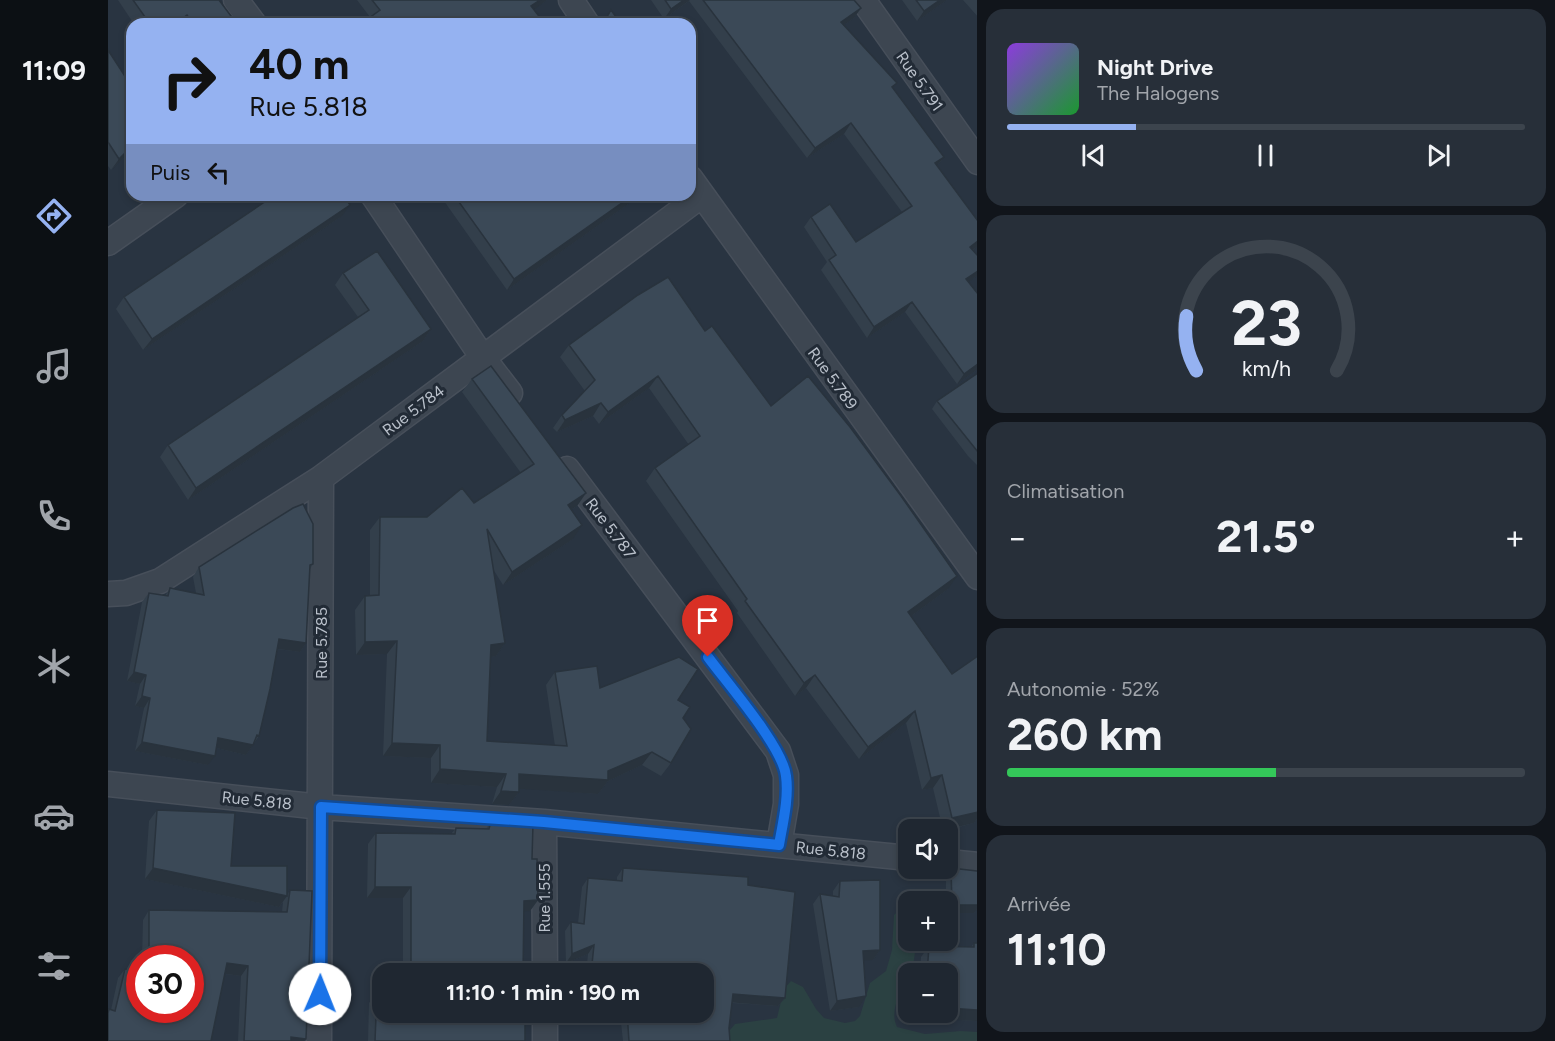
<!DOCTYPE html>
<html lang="fr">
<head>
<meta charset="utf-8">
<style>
  body { margin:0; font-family:Figtree,sans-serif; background:#272f39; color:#f1f3f6; height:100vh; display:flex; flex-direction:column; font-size:22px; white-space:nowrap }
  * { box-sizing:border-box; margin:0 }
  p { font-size:20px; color:#a1a5ab }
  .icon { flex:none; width:33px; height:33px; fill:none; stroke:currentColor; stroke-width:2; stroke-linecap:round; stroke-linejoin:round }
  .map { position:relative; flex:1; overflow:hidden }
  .panel { display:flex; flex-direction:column; gap:9px; padding:9px; background:#11151b; width:578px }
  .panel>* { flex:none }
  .hud { position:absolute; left:18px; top:18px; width:570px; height:183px; border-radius:18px; box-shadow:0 3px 9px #0003,0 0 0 2px #3c444d; background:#95b2f1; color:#111; overflow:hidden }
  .fabs { position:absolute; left:790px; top:819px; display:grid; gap:12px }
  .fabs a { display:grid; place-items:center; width:60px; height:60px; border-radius:12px; background:#1f2731; box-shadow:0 3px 9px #0003,0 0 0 2px #3c444d; font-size:30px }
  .speed { position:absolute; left:18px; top:945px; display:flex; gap:12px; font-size:30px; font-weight:700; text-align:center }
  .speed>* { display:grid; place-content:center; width:78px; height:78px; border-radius:50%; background:#1f2731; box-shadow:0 3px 9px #0003,0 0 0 2px #3c444d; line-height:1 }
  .speed .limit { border:9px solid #d22; background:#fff; color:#111 }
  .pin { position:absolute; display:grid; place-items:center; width:51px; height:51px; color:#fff; margin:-62px -26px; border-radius:50% 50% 50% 0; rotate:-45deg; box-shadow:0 0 6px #0007 }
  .pin .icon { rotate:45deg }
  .me { position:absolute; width:66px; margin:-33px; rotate:1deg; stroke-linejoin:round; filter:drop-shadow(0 0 4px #0008) }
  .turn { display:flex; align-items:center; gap:21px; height:126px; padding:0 24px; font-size:27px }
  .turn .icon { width:78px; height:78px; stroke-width:2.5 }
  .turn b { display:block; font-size:42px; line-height:51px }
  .then { display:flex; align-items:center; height:57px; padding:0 24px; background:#0003; gap:12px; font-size:22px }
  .big { font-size:45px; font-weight:700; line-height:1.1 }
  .panel .widget { flex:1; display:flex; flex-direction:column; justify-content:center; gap:9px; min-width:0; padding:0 21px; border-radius:18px; background:#272f39 }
  .panel .dial { align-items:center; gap:0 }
  .dial svg { height:156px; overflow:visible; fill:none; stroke:#3c444d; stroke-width:7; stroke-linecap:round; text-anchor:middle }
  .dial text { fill:#f1f3f6; stroke:none }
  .song { display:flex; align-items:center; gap:18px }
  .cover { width:72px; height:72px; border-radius:9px; background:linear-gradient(135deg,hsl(270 70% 55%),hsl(130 70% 35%)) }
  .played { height:6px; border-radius:3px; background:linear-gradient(90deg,#95b2f1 25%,#3c444d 25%) }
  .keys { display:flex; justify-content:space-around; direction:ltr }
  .heat { display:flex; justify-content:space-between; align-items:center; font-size:33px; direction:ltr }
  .charge { height:9px; border-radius:4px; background:linear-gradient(90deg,#34c759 52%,#3c444d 0) }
  .trip { position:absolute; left:264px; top:963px; width:342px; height:60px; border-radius:18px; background:#1f2731; box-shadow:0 3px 9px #0003,0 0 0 2px #3c444d; font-weight:700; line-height:60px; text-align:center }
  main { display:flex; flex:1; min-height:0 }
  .tab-bar { display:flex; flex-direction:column; width:108px; justify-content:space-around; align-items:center; background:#0c1014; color:#a1a5ab }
  .tab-bar .icon { width:42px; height:42px }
  .tab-bar .active { color:#95b2f1 }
  .tab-bar b { font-size:27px; color:#f1f3f6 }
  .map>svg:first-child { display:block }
  .green { fill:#2b4142 }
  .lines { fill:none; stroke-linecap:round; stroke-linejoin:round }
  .street-casing { stroke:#474f5a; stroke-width:27 }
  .street { stroke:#3d4651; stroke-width:24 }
  .wall { fill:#333f4b }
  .shaded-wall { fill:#29333d }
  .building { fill:#3b4957; stroke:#29333d; stroke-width:1.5 }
  .route-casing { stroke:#114b97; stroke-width:15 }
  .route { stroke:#1a73e8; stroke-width:10 }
  .labels { text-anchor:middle; stroke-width:6; stroke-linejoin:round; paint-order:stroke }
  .street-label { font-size:16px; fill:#bac1cb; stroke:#222b36 }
</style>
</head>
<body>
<main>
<nav class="tab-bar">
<b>11:09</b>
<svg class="icon active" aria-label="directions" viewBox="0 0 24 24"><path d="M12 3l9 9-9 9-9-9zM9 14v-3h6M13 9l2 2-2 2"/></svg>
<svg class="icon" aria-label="music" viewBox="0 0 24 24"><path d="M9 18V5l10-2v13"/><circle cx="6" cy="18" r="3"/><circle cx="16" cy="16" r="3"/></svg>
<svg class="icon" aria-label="phone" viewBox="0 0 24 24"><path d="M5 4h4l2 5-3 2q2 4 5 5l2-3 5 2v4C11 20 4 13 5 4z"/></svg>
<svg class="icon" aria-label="climate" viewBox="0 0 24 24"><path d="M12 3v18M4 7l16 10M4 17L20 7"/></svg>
<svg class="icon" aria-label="car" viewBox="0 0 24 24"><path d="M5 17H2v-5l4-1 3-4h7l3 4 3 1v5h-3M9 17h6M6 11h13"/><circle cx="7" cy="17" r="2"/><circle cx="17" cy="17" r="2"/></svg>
<svg class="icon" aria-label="filters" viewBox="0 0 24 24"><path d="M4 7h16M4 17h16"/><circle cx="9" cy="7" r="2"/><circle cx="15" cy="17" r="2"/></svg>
</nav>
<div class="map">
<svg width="870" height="1041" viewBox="0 0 870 1041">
  <rect width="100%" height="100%" fill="#293441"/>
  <path class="green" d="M 792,909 L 801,915 L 801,940 L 808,941 C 807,950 807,961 803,970 C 796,986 780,1009 789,1027 L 817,1034 L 853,1031 L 870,1032 L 869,1041 L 622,1041 L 622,1030 L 627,1024 L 669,1018 L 676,989 L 683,981 L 695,987 L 708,1009 L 716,1018 L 737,1023 L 747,1021 L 752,1016 L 762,983 L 778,971 L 784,950 L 786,915 Z"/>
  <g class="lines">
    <g class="street-casing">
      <path id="street" d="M 128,0 L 146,24
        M 463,0 L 479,24
        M 755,0 L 870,162
        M 582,178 L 870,577
        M 265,195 L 375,358 L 402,393
        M 0,243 L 68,195
        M 459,469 L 670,751 L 678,775 L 678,804 L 671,845
        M 0,594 L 18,593 L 52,581 L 213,478 L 594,195
        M 0,784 L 213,807 L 436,822 L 801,858
        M 436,822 L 437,974
        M 840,862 L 870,865
        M 437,1012 L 437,1041
        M 211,1041 L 213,478"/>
    </g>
    <use href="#street" class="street"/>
  </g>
  <path class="wall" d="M 10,0 L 111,0 L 129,24 L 26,24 Z
    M 249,0 L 439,0 L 426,9 L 437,24 L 253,24 L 262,17 Z
    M 543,0 L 746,0 L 753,8 L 746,18 L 736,25 L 836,157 L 829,166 L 870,221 L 870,246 L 865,250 L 870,256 L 870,275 L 860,282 L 870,294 L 870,369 L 849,384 L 797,312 L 759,338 L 713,270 L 719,262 L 696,227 L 703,217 L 748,242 L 794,212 L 736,134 L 699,158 L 581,1 L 556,19 Z
    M 794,0 L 839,0 L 809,21 Z
    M 855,0 L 870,0 L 870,17 Z
    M 0,50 L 24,87 L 24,152 L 21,153 L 3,170 L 0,166 Z
    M 340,195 L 533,195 L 399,290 L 336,201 Z
    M 234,216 L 35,350 L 8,309 L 16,297 Z
    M 235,273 L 323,329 L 315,341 L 80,500 L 52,457 L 60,445 L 250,317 L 227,285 Z
    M 597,331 L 663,406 L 840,589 L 802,617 L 844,674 L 870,656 L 870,817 L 866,823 L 839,830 L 835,830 L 825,788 L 814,790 L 798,723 L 751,759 L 698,688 L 687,696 L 629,613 L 630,611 L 538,481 L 547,468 L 581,445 L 541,388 L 491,424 L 485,416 L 449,432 L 445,428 L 454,415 L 477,391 L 452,357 L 461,345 Z
    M 870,373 L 870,466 L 860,456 L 824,409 L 829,401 Z
    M 364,379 L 478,493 L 469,506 L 463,510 L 465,539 L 395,585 L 385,569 L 397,643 L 388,656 L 382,657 L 379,741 L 447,746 L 438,685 L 447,672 L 492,688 L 570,700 L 575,718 L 563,763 L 553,776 L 534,765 L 500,781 L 490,794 L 411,788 L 411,792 L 401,805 L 384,804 L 389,787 L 323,783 L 323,758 L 275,756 L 279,654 L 248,655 L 247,610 L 257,596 L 262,596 L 262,530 L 272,517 L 319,517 L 366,503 L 413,473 L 354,392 Z
    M 205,564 L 202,569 L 198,643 L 192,652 L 169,649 L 151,736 L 138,755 L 108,748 L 100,765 L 27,751 L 36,708 L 27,706 L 32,684 L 19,681 L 34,602 L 41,593 L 57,596 L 62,588 L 88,593 L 85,577 L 91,567 Z
    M 49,810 L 123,866 L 179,895 L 182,890 L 198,1039 L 196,1041 L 130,1041 L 133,976 L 117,974 L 0,1041 L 0,1011 L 1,1009 L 3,1010 L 10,978 L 17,969 L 32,1010 L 82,958 L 34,958 L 35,920 L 41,910 L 174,912 L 175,902 L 171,907 L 37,879 L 41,821 Z
    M 383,821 L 424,859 L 430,900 L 422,911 L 416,911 L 415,974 L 295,974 L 295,898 L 259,898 L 260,844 L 268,833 L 343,834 L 348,828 L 378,829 Z
    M 515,868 L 640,885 L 677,998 L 670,1006 L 624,1003 L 621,1028 L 622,1041 L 515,1041 L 513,1023 L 514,1012 L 596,1012 L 596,974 L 478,974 L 480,954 L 458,963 L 457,931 L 463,922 L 470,923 L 474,887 L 480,878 L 509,881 L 509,877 Z
    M 843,868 L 870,905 L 870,908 L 866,913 L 840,913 L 840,902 L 838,902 L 838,876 Z
    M 732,881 L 772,950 L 765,960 L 756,960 L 751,1007 L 722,1011 L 705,904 L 712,894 L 725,896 L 725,891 Z
    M 866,943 L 870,943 L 870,1021 L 809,1018 L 809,1012 L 840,1012 L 840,974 L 812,974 L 813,957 L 821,946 L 863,947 Z
    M 269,992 L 417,1041 L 260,1041 L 261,1003 Z"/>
  <path class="shaded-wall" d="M 432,0 L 439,0 L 416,17 L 423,6 Z
    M 576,0 L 582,0 L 556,19 L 563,9 Z
    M 832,0 L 839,0 L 809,21 L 816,11 Z
    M 753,8 L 746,18 L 726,32 L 733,22 Z
    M 79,15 L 73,24 L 67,24 Z
    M 743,123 L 736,134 L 699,158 L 707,148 Z
    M 24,146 L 24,152 L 21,153 L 3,170 L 11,159 Z
    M 836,157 L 828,167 L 827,163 Z
    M 525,195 L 533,195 L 399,290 L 406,279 Z
    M 242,205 L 234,216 L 35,350 L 44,339 Z
    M 870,241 L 870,246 L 855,257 L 862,247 Z
    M 870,271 L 870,275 L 851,289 L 858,279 Z
    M 804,302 L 797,312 L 759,338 L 766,327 Z
    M 323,329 L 315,341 L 80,500 L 88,488 Z
    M 870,364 L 870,369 L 849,384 L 856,374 Z
    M 550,376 L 541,388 L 491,424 L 500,412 Z
    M 493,403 L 485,416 L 449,432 L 457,420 Z
    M 478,493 L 469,506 L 450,518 L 460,505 Z
    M 474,525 L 465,539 L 395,585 L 404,572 Z
    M 849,576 L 840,589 L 791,625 L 800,612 Z
    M 171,639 L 198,643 L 192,652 L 164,648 Z
    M 289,641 L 279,654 L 248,655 L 257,642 Z
    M 397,643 L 388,656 L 373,659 L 383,645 Z
    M 26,672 L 38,675 L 32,684 L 19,681 Z
    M 707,675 L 698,688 L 687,696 L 696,683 Z
    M 34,696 L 42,698 L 36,708 L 27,706 Z
    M 807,711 L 798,723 L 751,759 L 760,747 Z
    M 110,738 L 145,745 L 138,755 L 104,747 Z
    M 34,742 L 107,756 L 100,765 L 27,751 Z
    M 284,743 L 332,745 L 323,758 L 275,756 Z
    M 544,752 L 534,765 L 500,781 L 490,794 L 402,788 L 411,774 L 500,771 Z
    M 332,769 L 398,774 L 389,787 L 323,783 Z
    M 834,775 L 825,788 L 814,790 L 823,778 Z
    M 393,791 L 411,792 L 401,805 L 384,804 Z
    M 870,812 L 870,817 L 866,823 L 836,830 L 844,818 Z
    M 45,868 L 179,896 L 171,907 L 37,879 Z
    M 267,887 L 303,887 L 295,898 L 259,898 Z
    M 430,900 L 422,911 L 408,912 L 416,901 Z
    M 844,905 L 870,905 L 870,908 L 866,913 L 840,913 L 840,910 Z
    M 486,945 L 480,954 L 458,963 L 464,954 Z
    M 772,950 L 765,960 L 748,961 L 755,951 Z
    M 119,963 L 140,966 L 133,976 L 112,973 Z
    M 625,994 L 677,998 L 670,1006 L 619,1002 Z
    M 758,996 L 751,1007 L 722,1011 L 729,1001 Z
    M 840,1008 L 870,1010 L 870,1021 L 809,1018 L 812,1012 L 840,1012 Z
    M 183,1037 L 198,1039 L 196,1041 L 181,1041 Z"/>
  <path class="building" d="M 25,0 L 111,0 L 129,24 L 85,24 L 79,15 L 67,24 L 42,24 Z
    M 264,0 L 432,0 L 423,6 L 437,24 L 326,24 L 322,18 L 314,24 L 253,24 L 272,10 Z
    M 557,0 L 576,0 L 563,9 Z
    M 595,0 L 746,0 L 753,8 L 733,22 L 789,83 L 784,87 L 836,157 L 827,163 L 870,221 L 870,241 L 862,247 L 870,256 L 870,271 L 858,279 L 870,294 L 870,364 L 856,374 L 804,302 L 766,327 L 721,260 L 728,255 L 703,217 L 722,204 L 748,242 L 804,206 L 743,123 L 707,148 Z
    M 808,0 L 832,0 L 816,11 Z
    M 503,10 L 513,24 L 495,24 Z
    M 0,50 L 24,87 L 24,146 L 11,159 L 0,142 Z
    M 167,195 L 236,195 L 242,205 L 44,339 L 16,297 Z
    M 346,195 L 525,195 L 406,279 Z
    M 269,251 L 323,329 L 88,488 L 60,445 L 261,310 L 235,273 Z
    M 560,277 L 597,331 L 604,326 L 663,406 L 700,376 L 742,427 L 793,496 L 849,576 L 800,612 L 844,674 L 870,656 L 870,812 L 844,818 L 834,775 L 823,778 L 807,711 L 760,747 L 707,675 L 696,683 L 637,601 L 639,599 L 547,468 L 592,436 L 550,376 L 500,412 L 493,403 L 457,420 L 454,415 L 487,380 L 461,345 L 530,295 Z
    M 383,366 L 478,493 L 460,505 L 474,525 L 404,572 L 379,529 L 397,643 L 383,645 L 379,741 L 459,746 L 447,672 L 489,666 L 492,688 L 571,657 L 590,669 L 570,700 L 582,707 L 575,718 L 583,729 L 563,763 L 544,752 L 500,771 L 500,780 L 411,774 L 411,792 L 393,791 L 398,774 L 332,769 L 332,745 L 284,743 L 289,641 L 257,642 L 257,596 L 271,595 L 272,517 L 319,517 L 354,488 L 366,503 L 426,464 L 364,379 Z
    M 870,373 L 870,452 L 829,401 Z
    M 195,504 L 205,524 L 205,564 L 202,565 L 198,643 L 171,639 L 162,689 L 151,736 L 149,735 L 145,745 L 110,738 L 107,756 L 34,742 L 42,698 L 34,696 L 38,675 L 26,672 L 41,593 L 60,596 L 62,588 L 96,595 L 91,567 L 185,508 Z
    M 49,810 L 127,813 L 123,866 L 179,866 L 179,896 L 45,868 Z
    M 383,821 L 425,824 L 424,859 L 429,859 L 430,900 L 416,901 L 415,974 L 303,974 L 303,887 L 267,887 L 268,833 L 347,834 L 348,828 L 381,829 Z
    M 515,868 L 640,877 L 640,885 L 687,892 L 677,998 L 625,994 L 621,1028 L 622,1041 L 521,1041 L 519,1012 L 596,1012 L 596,974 L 483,974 L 486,945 L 464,954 L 463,922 L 476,924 L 480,878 L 514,881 Z
    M 843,868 L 870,871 L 870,905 L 844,905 Z
    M 772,880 L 772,950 L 755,951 L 758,996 L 729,1001 L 712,894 L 731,897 L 732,881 Z
    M 182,890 L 204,891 L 198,1039 L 183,1037 L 183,1041 L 136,1041 L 140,966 L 119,963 L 103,1041 L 0,1041 L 0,1013 L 1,1009 L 7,1011 L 17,969 L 32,972 L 32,1010 L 82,1010 L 82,958 L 41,958 L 41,910 L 179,912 Z
    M 866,943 L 870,943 L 870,1010 L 840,1008 L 840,974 L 819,974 L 821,946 L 866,947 Z
    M 269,992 L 274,992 L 274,1012 L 417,1012 L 417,1041 L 267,1041 Z"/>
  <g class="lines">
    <g class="route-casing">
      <path id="route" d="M 212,994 L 213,807 L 436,822 L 671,845 C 675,822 681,798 678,776 C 675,747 619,683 600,657"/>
    </g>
    <use href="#route" class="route"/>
  </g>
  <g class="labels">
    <g class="street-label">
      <text transform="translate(812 81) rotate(55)" y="6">Rue 5.791</text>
      <text transform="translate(725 378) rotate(54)" y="6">Rue 5.789</text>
      <text transform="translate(305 410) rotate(-37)" y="6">Rue 5.784</text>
      <text transform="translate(503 528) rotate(53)" y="6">Rue 5.787</text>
      <text transform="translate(213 643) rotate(-90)" y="6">Rue 5.785</text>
      <text transform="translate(149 800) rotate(6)" y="6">Rue 5.818</text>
      <text transform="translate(723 850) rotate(6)" y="6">Rue 5.818</text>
      <text transform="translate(436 898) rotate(-90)" y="6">Rue 1.555</text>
    </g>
  </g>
</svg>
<div class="fabs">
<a><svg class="icon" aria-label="sound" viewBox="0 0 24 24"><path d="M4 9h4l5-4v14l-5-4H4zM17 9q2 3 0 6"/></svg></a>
<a>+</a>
<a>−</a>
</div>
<div class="speed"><div class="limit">30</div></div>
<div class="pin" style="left:600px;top:657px;background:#d93025"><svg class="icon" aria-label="arrive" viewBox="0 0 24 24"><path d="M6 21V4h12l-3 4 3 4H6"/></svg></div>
<svg class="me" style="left:212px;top:994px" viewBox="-20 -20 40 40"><circle r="19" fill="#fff"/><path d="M0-13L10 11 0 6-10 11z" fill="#1a73e8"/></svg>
<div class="trip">11:10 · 1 min · 190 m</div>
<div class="hud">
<div class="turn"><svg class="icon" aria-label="right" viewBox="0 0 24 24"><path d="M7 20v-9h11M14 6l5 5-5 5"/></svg><div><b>40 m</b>Rue 5.818</div></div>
<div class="then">Puis<svg class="icon" aria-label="left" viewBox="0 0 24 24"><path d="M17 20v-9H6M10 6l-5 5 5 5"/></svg></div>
</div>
</div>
<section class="panel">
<div class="widget">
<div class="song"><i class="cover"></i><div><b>Night Drive</b><p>The Halogens</p></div></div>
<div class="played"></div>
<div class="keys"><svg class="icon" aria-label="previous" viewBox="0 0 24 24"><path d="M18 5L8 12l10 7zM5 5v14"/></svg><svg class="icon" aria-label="pause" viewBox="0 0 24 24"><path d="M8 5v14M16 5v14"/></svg><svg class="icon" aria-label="next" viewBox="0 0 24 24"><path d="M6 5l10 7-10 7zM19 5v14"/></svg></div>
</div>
<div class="widget dial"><svg viewBox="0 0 100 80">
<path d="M14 69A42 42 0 1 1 86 69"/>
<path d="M14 69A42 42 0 0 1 9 41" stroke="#95b2f1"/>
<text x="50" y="56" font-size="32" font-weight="700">23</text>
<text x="50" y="72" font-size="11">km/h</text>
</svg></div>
<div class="widget"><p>Climatisation</p>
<div class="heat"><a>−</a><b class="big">21.5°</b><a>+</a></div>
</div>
<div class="widget"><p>Autonomie · 52%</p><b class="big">260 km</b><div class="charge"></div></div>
<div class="widget"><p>Arrivée</p><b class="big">11:10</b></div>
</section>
</main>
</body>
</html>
